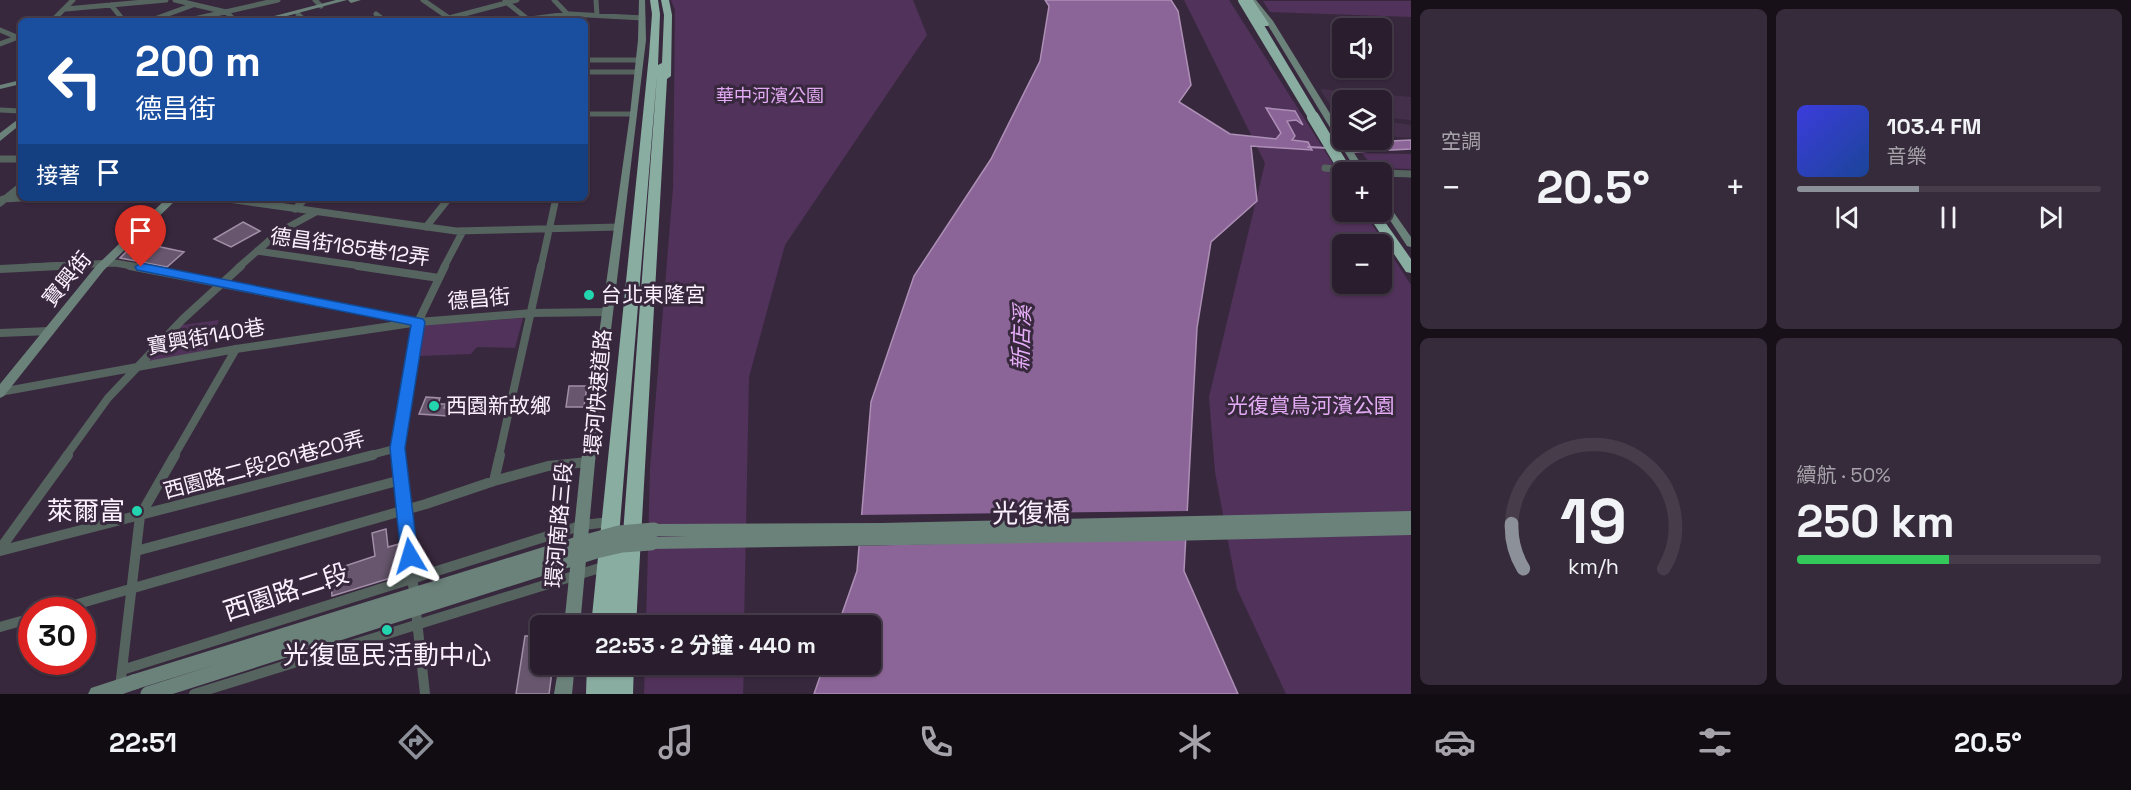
<!DOCTYPE html>
<html lang="zh-TW">
<head>
<meta charset="utf-8">
<style>
  body { margin:0; font-family:"Space Grotesk","Noto Sans TC",sans-serif; background:#362b3a; color:#f1f3f6; height:100vh; display:flex; flex-direction:column; font-size:22px; white-space:nowrap }
  * { box-sizing:border-box; margin:0 }
  p { font-size:20px; color:#a5a2aa }
  .icon { flex:none; width:33px; height:33px; fill:none; stroke:currentColor; stroke-width:2; stroke-linecap:round; stroke-linejoin:round }
  .map { position:relative; flex:1; overflow:hidden }
  .side { display:flex; flex-direction:column; gap:9px; padding:9px; background:#171019; width:720px }
  .side>* { flex:none }
  .guide { position:absolute; left:18px; top:18px; width:570px; height:183px; border-radius:9px; box-shadow:0 2px 4px #0004,0 0 0 2px #463c4a; background:#1a4fa0; color:#fff; overflow:hidden }
  .buttons { position:absolute; left:1332px; top:18px; display:grid; gap:12px }
  .buttons a { display:grid; place-items:center; width:60px; height:60px; border-radius:9px; background:#2a1e2e; box-shadow:0 2px 4px #0004,0 0 0 2px #463c4a; font-size:30px }
  .speed { position:absolute; left:18px; top:597px; display:flex; gap:12px; font-size:30px; font-weight:700; text-align:center }
  .speed>* { display:grid; place-content:center; width:78px; height:78px; border-radius:50%; background:#2a1e2e; box-shadow:0 2px 4px #0004,0 0 0 2px #463c4a; line-height:1 }
  .speed .limit { border:9px solid #d22; background:#fff; color:#111 }
  .pin { position:absolute; display:grid; place-items:center; width:51px; height:51px; color:#fff; margin:-62px -26px; border-radius:50% 50% 50% 0; rotate:-45deg; box-shadow:0 0 6px #0007 }
  .pin .icon { rotate:45deg }
  .me { position:absolute; width:66px; margin:-33px; rotate:353deg; stroke-linejoin:round; filter:drop-shadow(0 0 4px #0008) }
  .turn { display:flex; align-items:center; gap:21px; height:126px; padding:0 18px; font-size:27px }
  .turn .icon { width:78px; height:78px; stroke-width:2.5 }
  .turn b { display:block; font-size:42px; line-height:51px }
  .then { display:flex; align-items:center; height:57px; padding:0 18px; background:#0003; gap:12px; font-size:22px }
  .big { font-size:45px; font-weight:700; line-height:1.1 }
  .side .widget { flex:1; display:flex; flex-direction:column; justify-content:center; gap:9px; min-width:0; padding:0 21px; border-radius:9px; background:#362b3a }
  .side .dial { align-items:center; gap:0 }
  .dial svg { height:156px; overflow:visible; fill:none; stroke:#463c4a; stroke-width:7; stroke-linecap:round; text-anchor:middle }
  .dial text { fill:#f1f3f6; stroke:none }
  .song { display:flex; align-items:center; gap:18px }
  .cover { width:72px; height:72px; border-radius:9px; background:linear-gradient(135deg,hsl(240 70% 55%),hsl(220 70% 35%)) }
  .played { height:6px; border-radius:3px; background:linear-gradient(90deg,#8c9099 40%,#463c4a 40%) }
  .keys { display:flex; justify-content:space-around; direction:ltr }
  .heat { display:flex; justify-content:space-between; align-items:center; font-size:33px; direction:ltr }
  .charge { height:9px; border-radius:4px; background:linear-gradient(90deg,#34c759 50%,#463c4a 0) }
  .side .tiles { flex:1; display:grid; gap:9px; grid-template-columns:repeat(2,1fr) }
  .trip { position:absolute; left:530px; top:615px; width:351px; height:60px; border-radius:9px; background:#2a1e2e; box-shadow:0 2px 4px #0004,0 0 0 2px #463c4a; font-weight:700; line-height:60px; text-align:center }
  .tab-bar { display:flex; height:96px; justify-content:space-around; align-items:center; background:#110c12; color:#a5a2aa }
  .tab-bar .icon { width:42px; height:42px }
  .tab-bar .on { color:#8c9099 }
  .tab-bar b { font-size:27px; color:#f1f3f6 }
  main { display:flex; flex:1; min-height:0 }
  .map>svg:first-child { display:block }
  .built { fill:#432f49 }
  .green { fill:#51325a; fill-rule:evenodd }
  .water { fill:#8b6597; stroke:#ad8fb6; stroke-width:1.5 }
  .pier { fill:#38283d }
  .lines { fill:none; stroke-linecap:round; stroke-linejoin:round }
  .stream { stroke:#ad8fb6; stroke-width:2 }
  .building { fill:#67566d; stroke:#a18ea7; stroke-width:1.5 }
  .street-far3 { stroke:#56645f; stroke-width:5 }
  .street-far2 { stroke:#56645f; stroke-width:7 }
  .street-far1 { stroke:#56645f; stroke-width:8 }
  .street { stroke:#56645f; stroke-width:10 }
  .secondary { fill:#6b827a; fill-rule:evenodd }
  .highway { fill:#89ada1; fill-rule:evenodd }
  .secondary-bridge { stroke:#6b827a; stroke-width:15 }
  .highway-bridge-far1 { stroke:#89ada1; stroke-width:10 }
  .highway-bridge { stroke:#89ada1; stroke-width:12 }
  .route { fill:#1a73e8; stroke:#114b97; stroke-width:1.5 }
  .poi-dot { fill:#22d5af; stroke:#38283d; stroke-width:2 }
  .labels { text-anchor:middle; stroke-width:6; stroke-linejoin:round; paint-order:stroke }
  .far-park-label { font-size:18px; fill:#e3abf4; stroke:#38283d }
  .street-label { font-size:21px; fill:#fbf0fe; stroke:#38283d }
  .poi-label { font-size:21px; fill:#fbf0fe; stroke:#38283d; text-anchor:start }
  .park-label { font-size:21px; fill:#e3abf4; stroke:#38283d }
  .water-label { font-size:22px; font-style:italic; fill:#e5adf7; stroke:#38283d }
  .near-poi-label { font-size:26px; fill:#fbf0fe; stroke:#38283d; text-anchor:end }
  .near-street-label { font-size:26px; fill:#fbf0fe; stroke:#38283d }
</style>
</head>
<body>
<main>
<div class="map">
<svg width="1411" height="694" viewBox="0 0 1411 694">
  <rect width="100%" height="100%" fill="#38283d"/>
  <path class="built" d="M 1320,89 L 1411,97 L 1411,120 L 1390,118 L 1392,122 L 1411,125 L 1411,138 L 1382,136 L 1382,100 L 1342,100 L 1342,124 Z"/>
  <path class="green" d="M 671,0 L 913,0 L 927,35 L 785,245 L 749,377 L 744,625 L 646,626 L 650,468 L 673,188 L 675,10 Z
    M 1184,0 L 1229,0 L 1342,178 L 1342,212 L 1364,212 L 1411,285 L 1411,694 L 1286,694 L 1237,589 L 1215,472 L 1209,397 L 1265,163 ZM 1342,244 L 1382,244 L 1382,284 L 1342,284 Z
    M 1263,1 L 1411,1 L 1411,17 L 1270,12 Z
    M 1362,153 L 1411,154 L 1411,169 L 1374,168 Z
    M 523,318 L 515,348 L 477,347 L 471,354 L 419,356 L 423,325 Z
    M 219,320 L 207,351 L 144,362 L 182,325 Z
    M 645,665 L 744,665 L 743,694 L 644,694 Z"/>
  <path class="water" d="M 1045,0 L 1171,0 L 1178,11 L 1191,85 L 1179,102 L 1230,134 L 1276,139 L 1281,133 L 1266,108 L 1295,111 L 1303,125 L 1296,120 L 1287,121 L 1295,136 L 1292,140 L 1308,142 L 1312,150 L 1251,146 L 1257,201 L 1211,242 L 1197,328 L 1184,571 L 1238,694 L 814,694 L 824,665 L 870,664 L 870,626 L 838,625 L 857,571 L 871,402 L 914,276 L 991,159 L 1040,61 L 1049,6 Z
    M 1411,140 L 1411,149 L 1354,152 L 1348,143 Z"/>
  <path class="pier" d="M 1190,511 L 1188,538 L 856,546 L 858,515 Z"/>
  <g class="lines">
    <path class="stream" d="M 1308,147 L 1328,148"/>
  </g>
  <path class="building" d="M 243,222 L 260,231 L 231,247 L 214,239 Z
    M 156,246 L 184,252 L 167,267 L 120,258 L 129,249 Z
    M 569,386 L 587,386 L 584,407 L 566,407 Z
    M 426,397 L 440,398 L 438,404 L 446,404 L 444,408 L 452,409 L 448,416 L 419,414 Z
    M 386,529 L 388,547 L 399,544 L 404,574 L 332,596 L 330,571 L 375,556 L 372,533 Z
    M 525,636 L 540,636 L 540,664 L 553,664 L 549,694 L 516,694 Z"/>
  <g class="lines">
    <path class="street-far3" d="M 175,0 L 226,12 L 236,21
      M 315,0 L 321,6
      M 423,0 L 452,20
      M 554,0 L 574,21
      M 596,0 L 597,15
      M 505,1 L 530,21
      M 111,5 L 124,21
      M 66,9 L 166,0
      M 298,14 L 305,21
      M 376,14 L 385,21
      M 449,18 L 517,0
      M 530,19 L 569,14 L 643,18
      M 52,21 L 73,0
      M 149,21 L 193,5
      M 185,21 L 278,0
      M 0,30 L 19,38
      M 0,44 L 21,36
      M 585,60 L 639,60
      M 585,72 L 638,72
      M 0,110 L 21,111
      M 585,114 L 634,114"/>
    <path class="street-far2" d="M 0,159 L 21,159
      M 1325,168 L 1367,172
      M 1382,173 L 1411,174
      M 221,198 L 456,231 L 619,227
      M 3,199 L 21,198
      M 0,203 L 21,186
      M 295,209 L 306,198
      M 426,227 L 449,198
      M 257,251 L 368,267
      M 30,267 L 115,263 L 138,267
      M 239,267 L 279,232 L 316,212
      M 444,267 L 463,231
      M 541,267 L 556,198"/>
    <path class="street-far1" d="M 130,266 L 418,322 L 532,313 L 608,312
      M 358,266 L 439,278
      M 0,269 L 59,266
      M 0,333 L 50,331
      M 0,392 L 236,349 L 412,323
      M 66,456 L 108,398 L 183,319 L 241,266
      M 174,456 L 236,349
      M 367,456 L 398,448
      M 399,456 L 398,448 L 418,322 L 445,266
      M 499,456 L 541,266"/>
    <path class="street" d="M 399,455 L 425,694
      M 494,481 L 500,455
      M 0,549 L 68,455
      M 0,551 L 373,455
      M 136,551 L 401,480
      M 57,610 L 426,504 L 494,481 L 548,466 L 588,462
      M 0,627 L 32,618
      M 122,670 L 583,525 L 610,522
      M 120,687 L 140,516 L 175,455
      M 194,694 L 606,566"/>
    <path class="secondary" d="M 336,0 L 347,0 L 268,21 L 255,21 Z
      M 348,0 L 361,0 L 351,3 Z
      M 639,0 L 645,0 L 646,40 L 595,462 L 580,626 L 564,626 L 581,462 L 630,114 L 638,40 Z
      M 1249,0 L 1256,0 L 1273,21 L 1342,133 L 1342,140 L 1346,140 L 1366,172 L 1357,172 L 1266,22 Z
      M 21,80 L 21,84 L 0,89 L 0,85 Z
      M 21,117 L 21,124 L 0,141 L 0,133 Z
      M 167,198 L 178,198 L 104,270 L 4,396 L 0,398 L 0,384 L 96,266 Z
      M 1382,199 L 1385,200 L 1411,237 L 1411,247 L 1407,246 L 1382,208 Z
      M 1411,511 L 1411,535 L 1167,541 L 651,549 L 646,548 L 644,543 L 646,538 L 651,537 L 688,536 L 654,536 L 649,534 L 647,530 L 649,526 L 654,524 L 881,523 Z
      M 559,664 L 575,664 L 572,694 L 554,694 Z
      M 134,674 L 140,676 L 143,682 L 140,688 L 123,694 L 88,694 L 91,688 Z"/>
    <path class="highway" d="M 650,0 L 658,0 L 660,14 L 658,65 L 662,63 L 664,15 L 661,0 L 669,0 L 672,15 L 671,76 L 667,79 L 636,626 L 591,626 L 649,55 L 652,14 ZM 657,75 L 623,534 L 619,536 Z
      M 1245,0 L 1253,0 L 1269,24 L 1268,26 L 1262,26 Z
      M 1366,212 L 1378,212 L 1411,259 L 1411,273 L 1406,272 Z
      M 587,664 L 634,664 L 633,694 L 586,694 Z"/>
    <path class="secondary-bridge" d="M 134,682 L 575,545 L 619,533 L 654,530
      M 148,694 L 596,551 L 622,545 L 651,543"/>
    <path class="highway-bridge-far1" d="M 1243,0 L 1314,118"/>
    <path class="highway-bridge" d="M 1313,117 L 1346,172"/>
  </g>
  <path class="route" d="M 141,263 L 423,319 L 425,322 L 405,448 L 418,556 L 416,561 L 410,563 L 404,561 L 401,556 L 390,448 L 411,325 L 137,270 L 135,267 Z"/>
  <g class="poi-dot">
    <circle cx="589" cy="295" r="6"/>
    <circle cx="434" cy="406" r="6"/>
    <circle cx="137" cy="511" r="6"/>
    <circle cx="387" cy="630" r="6"/>
  </g>
  <g class="labels">
    <g class="far-park-label">
      <text x="770" y="102">華中河濱公園</text>
    </g>
    <g class="street-label">
      <text transform="translate(350 247) rotate(8)" y="7">德昌街185巷12弄</text>
      <text transform="translate(67 279) rotate(-51)" y="7">寶興街</text>
      <text transform="translate(479 299) rotate(-5)" y="7">德昌街</text>
      <text transform="translate(206 337) rotate(-10)" y="7">寶興街140巷</text>
      <text transform="translate(598 392) rotate(-85)" y="7">環河快速道路</text>
      <text transform="translate(264 465) rotate(-15)" y="7">西園路二段261巷20弄</text>
      <text transform="translate(559 525) rotate(-85)" y="7">環河南路三段</text>
    </g>
    <g class="poi-label">
      <text x="601" y="302">台北東隆宮</text>
      <text x="446" y="413">西園新故鄉</text>
    </g>
    <g class="park-label">
      <text x="1311" y="413">光復賞鳥河濱公園</text>
    </g>
    <g class="water-label">
      <text transform="translate(1021 338) rotate(-88)" y="8">新店溪</text>
    </g>
    <g class="near-poi-label">
      <text x="125" y="520">萊爾富</text>
      <text x="387" y="664" text-anchor="middle">光復區民活動中心</text>
    </g>
    <g class="near-street-label">
      <text transform="translate(1031 513) rotate(-1)" y="9">光復橋</text>
      <text transform="translate(286 592) rotate(-18)" y="9">西園路二段</text>
    </g>
  </g>
</svg>
<div class="buttons">
<a><svg class="icon" aria-label="sound" viewBox="0 0 24 24"><path d="M4 9h4l5-4v14l-5-4H4zM17 9q2 3 0 6"/></svg></a>
<a><svg class="icon" aria-label="layers" viewBox="0 0 24 24"><path d="M12 4l9 5-9 5-9-5zM3 14l9 5 9-5"/></svg></a>
<a>+</a>
<a>−</a>
</div>
<div class="speed"><div class="limit">30</div></div>
<div class="pin" style="left:141px;top:267px;background:#d93025"><svg class="icon" aria-label="arrive" viewBox="0 0 24 24"><path d="M6 21V4h12l-3 4 3 4H6"/></svg></div>
<svg class="me" style="left:410px;top:556px" viewBox="-20 -20 40 40"><path d="M0-17L14 15 0 8-14 15z" fill="#1a73e8" stroke="#fff" stroke-width="4"/></svg>
<div class="trip">22:53 · 2 分鐘 · 440 m</div>
<div class="guide">
<div class="turn"><svg class="icon" aria-label="left" viewBox="0 0 24 24"><path d="M17 20v-9H6M10 6l-5 5 5 5"/></svg><div><b>200 m</b>德昌街</div></div>
<div class="then">接著<svg class="icon" aria-label="arrive" viewBox="0 0 24 24"><path d="M6 21V4h12l-3 4 3 4H6"/></svg></div>
</div>
</div>
<section class="side">
<div class="tiles">
<div class="widget"><p>空調</p>
<div class="heat"><a>−</a><b class="big">20.5°</b><a>+</a></div>
</div>
<div class="widget">
<div class="song"><i class="cover"></i><div><b>103.4 FM</b><p>音樂</p></div></div>
<div class="played"></div>
<div class="keys"><svg class="icon" aria-label="previous" viewBox="0 0 24 24"><path d="M18 5L8 12l10 7zM5 5v14"/></svg><svg class="icon" aria-label="pause" viewBox="0 0 24 24"><path d="M8 5v14M16 5v14"/></svg><svg class="icon" aria-label="next" viewBox="0 0 24 24"><path d="M6 5l10 7-10 7zM19 5v14"/></svg></div>
</div>
<div class="widget dial"><svg viewBox="0 0 100 80">
<path d="M14 69A42 42 0 1 1 86 69"/>
<path d="M14 69A42 42 0 0 1 8 46" stroke="#8c9099"/>
<text x="50" y="56" font-size="32" font-weight="700">19</text>
<text x="50" y="72" font-size="11">km/h</text>
</svg></div>
<div class="widget"><p>續航 · 50%</p><b class="big">250 km</b><div class="charge"></div></div>
</div>
</section>
</main>
<nav class="tab-bar">
<b>22:51</b>
<svg class="icon on" aria-label="directions" viewBox="0 0 24 24"><path d="M12 3l9 9-9 9-9-9zM9 14v-3h6M13 9l2 2-2 2"/></svg>
<svg class="icon" aria-label="music" viewBox="0 0 24 24"><path d="M9 18V5l10-2v13"/><circle cx="6" cy="18" r="3"/><circle cx="16" cy="16" r="3"/></svg>
<svg class="icon" aria-label="phone" viewBox="0 0 24 24"><path d="M5 4h4l2 5-3 2q2 4 5 5l2-3 5 2v4C11 20 4 13 5 4z"/></svg>
<svg class="icon" aria-label="climate" viewBox="0 0 24 24"><path d="M12 3v18M4 7l16 10M4 17L20 7"/></svg>
<svg class="icon" aria-label="car" viewBox="0 0 24 24"><path d="M5 17H2v-5l4-1 3-4h7l3 4 3 1v5h-3M9 17h6M6 11h13"/><circle cx="7" cy="17" r="2"/><circle cx="17" cy="17" r="2"/></svg>
<svg class="icon" aria-label="filters" viewBox="0 0 24 24"><path d="M4 7h16M4 17h16"/><circle cx="9" cy="7" r="2"/><circle cx="15" cy="17" r="2"/></svg>
<b>20.5°</b>
</nav>
</body>
</html>
